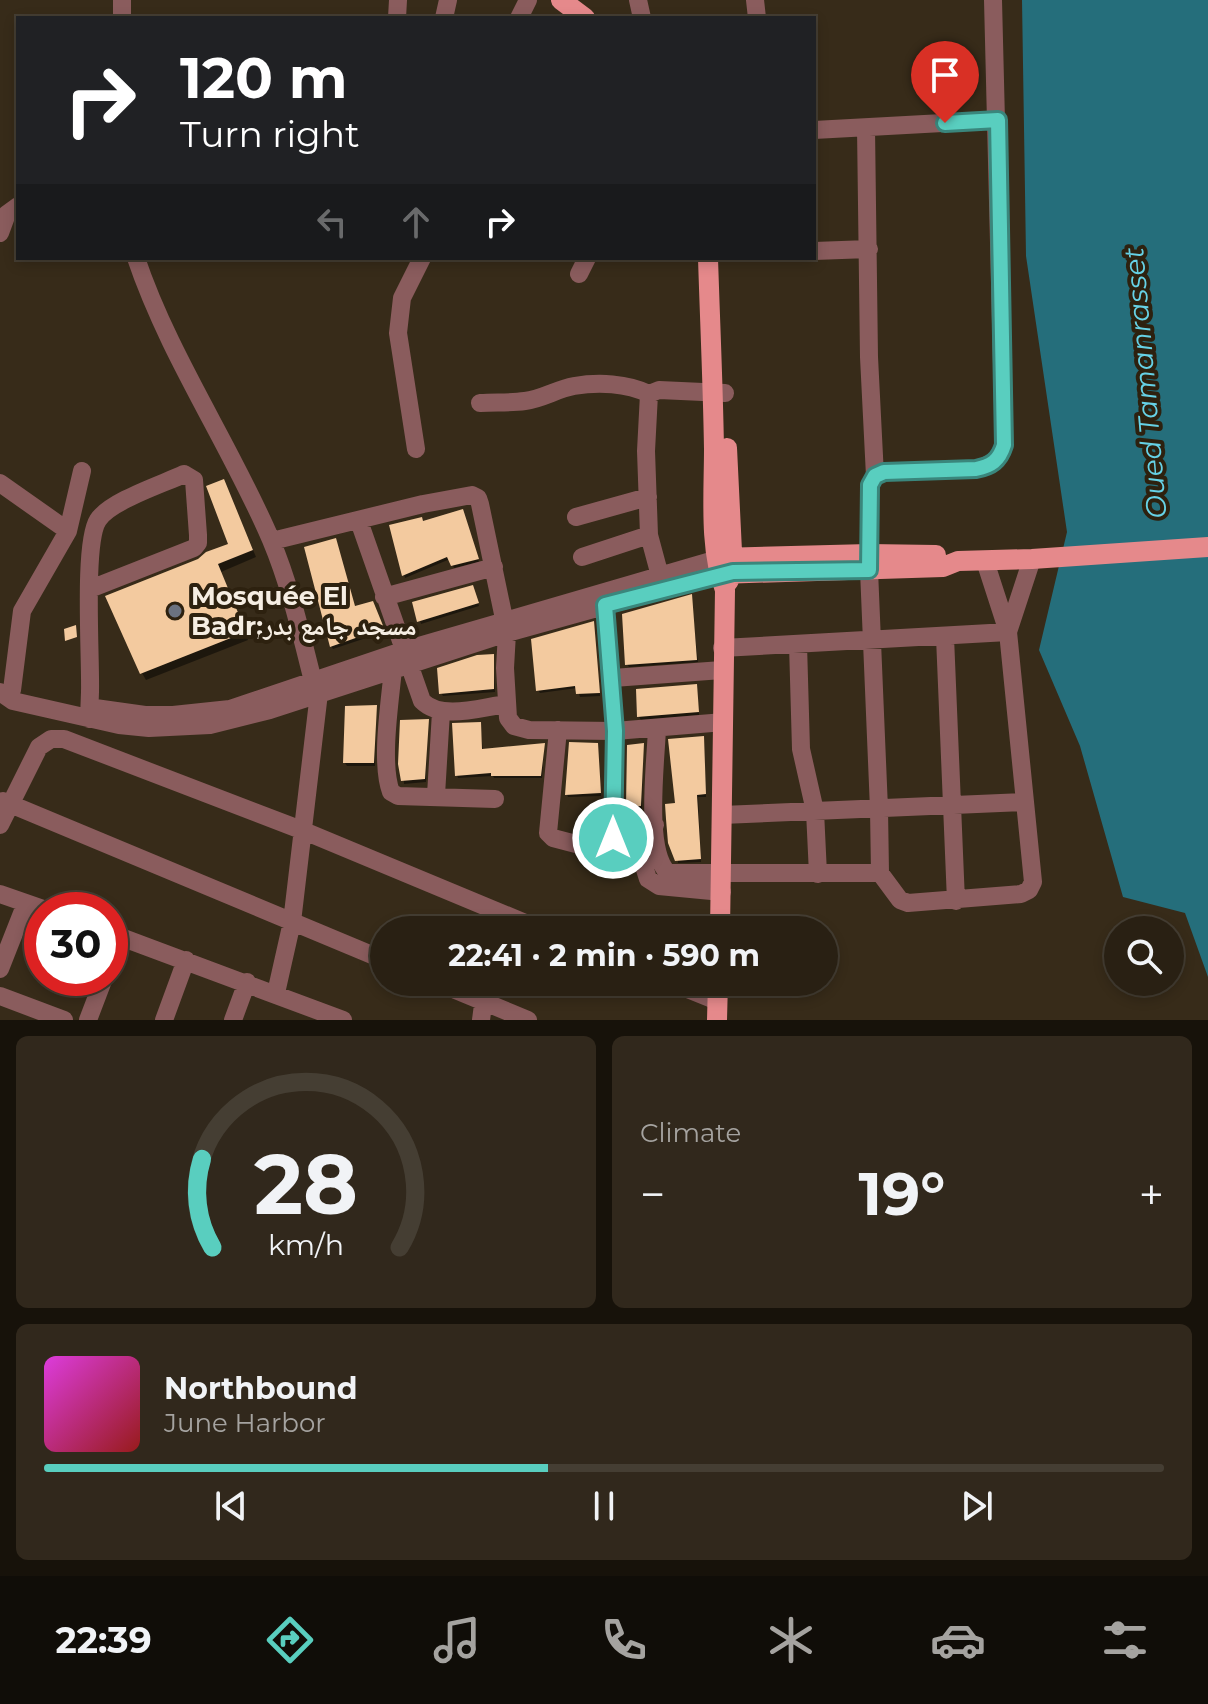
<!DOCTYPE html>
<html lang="en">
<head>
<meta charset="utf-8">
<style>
  body { margin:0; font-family:Montserrat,"Noto Naskh Arabic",sans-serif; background:#31281c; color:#f1f3f6; height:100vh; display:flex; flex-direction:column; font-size:30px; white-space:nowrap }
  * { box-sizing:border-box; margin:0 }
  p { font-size:26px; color:#a5a3a0 }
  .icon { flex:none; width:44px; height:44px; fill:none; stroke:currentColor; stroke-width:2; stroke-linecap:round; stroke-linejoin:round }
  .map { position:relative; height:1020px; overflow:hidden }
  .drawer { display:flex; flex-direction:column; gap:16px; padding:16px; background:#17120a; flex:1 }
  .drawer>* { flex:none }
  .guide { position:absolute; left:16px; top:16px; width:800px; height:244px; border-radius:0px; box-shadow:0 4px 12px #0003,0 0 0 2px #453e33; background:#202124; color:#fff; overflow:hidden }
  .tools { position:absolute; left:1104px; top:916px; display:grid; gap:16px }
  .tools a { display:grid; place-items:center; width:80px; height:80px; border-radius:50%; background:#292013; box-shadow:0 4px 12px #0003,0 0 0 2px #453e33; font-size:40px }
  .speed { position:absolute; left:24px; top:892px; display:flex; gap:16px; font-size:40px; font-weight:700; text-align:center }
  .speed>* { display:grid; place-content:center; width:104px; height:104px; border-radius:50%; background:#292013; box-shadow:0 4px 12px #0003,0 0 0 2px #453e33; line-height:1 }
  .speed .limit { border:12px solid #d22; background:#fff; color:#111 }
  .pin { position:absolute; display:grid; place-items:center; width:68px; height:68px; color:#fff; margin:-82px -34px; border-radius:50% 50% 50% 0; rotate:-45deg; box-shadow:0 0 8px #0007 }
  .pin .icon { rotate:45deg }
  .me { position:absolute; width:88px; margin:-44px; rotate:0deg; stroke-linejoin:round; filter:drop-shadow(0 0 6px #0008) }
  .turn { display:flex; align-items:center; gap:28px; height:168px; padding:0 32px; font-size:36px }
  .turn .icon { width:104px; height:104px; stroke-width:2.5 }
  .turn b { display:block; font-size:56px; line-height:68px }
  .lanes { display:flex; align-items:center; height:76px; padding:0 32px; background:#0003; justify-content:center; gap:40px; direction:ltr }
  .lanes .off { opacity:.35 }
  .big { font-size:60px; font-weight:700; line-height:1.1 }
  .drawer .tile { flex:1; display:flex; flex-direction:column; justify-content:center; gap:12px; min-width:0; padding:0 28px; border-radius:12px; background:#31281c }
  .drawer .dial { align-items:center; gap:0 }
  .dial svg { height:208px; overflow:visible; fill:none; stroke:#453e33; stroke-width:7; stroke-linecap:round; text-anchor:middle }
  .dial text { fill:#f1f3f6; stroke:none }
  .song { display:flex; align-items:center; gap:24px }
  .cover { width:96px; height:96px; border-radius:12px; background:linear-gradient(135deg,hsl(300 70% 55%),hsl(0 70% 35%)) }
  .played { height:8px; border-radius:4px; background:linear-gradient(90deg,#59cebf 45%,#453e33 45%) }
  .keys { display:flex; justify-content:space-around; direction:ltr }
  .heat { display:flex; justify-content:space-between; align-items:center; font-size:44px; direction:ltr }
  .drawer .tiles { flex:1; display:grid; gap:16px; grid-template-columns:1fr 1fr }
  .tile:last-child { grid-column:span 2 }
  .trip { position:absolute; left:370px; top:916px; width:468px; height:80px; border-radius:40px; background:#292013; box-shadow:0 4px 12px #0003,0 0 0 2px #453e33; font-weight:700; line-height:80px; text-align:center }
  .tab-bar { display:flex; height:128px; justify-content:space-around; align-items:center; background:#100d08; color:#a5a3a0 }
  .tab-bar .icon { width:56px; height:56px }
  .tab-bar .selected { color:#59cebf }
  .tab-bar b { font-size:36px; color:#f1f3f6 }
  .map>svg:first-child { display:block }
  .water { fill:#256e7b }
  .shadow { fill:#0007 }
  .building { fill:#f3ca9f }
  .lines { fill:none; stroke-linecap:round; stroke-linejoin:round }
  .minor { stroke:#8a5c5d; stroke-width:18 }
  .major { stroke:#e5898b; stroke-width:20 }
  .route-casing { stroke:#3a867c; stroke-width:20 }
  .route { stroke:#59cebf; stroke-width:14 }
  .worship-dot { fill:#6b7280; stroke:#2d210f; stroke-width:3 }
  .labels { text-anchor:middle; stroke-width:8; stroke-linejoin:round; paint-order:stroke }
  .poi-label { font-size:26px; font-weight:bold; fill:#f6eee3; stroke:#2d210f; text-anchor:start }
  .water-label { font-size:28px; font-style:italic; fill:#66d2e6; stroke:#2d210f }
</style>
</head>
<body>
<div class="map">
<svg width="1208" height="1020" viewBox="0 0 1208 1020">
  <rect width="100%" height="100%" fill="#372b19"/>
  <path class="water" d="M 1022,0 L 1208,0 L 1208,977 L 1185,913 L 1123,897 L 1080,746 L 1039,650 L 1067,532 L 1026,256 Z"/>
  <path class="shadow" d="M 227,488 L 256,557 L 221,572 L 248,640 L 146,680 L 142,673 L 199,561 L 231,545 Z
    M 464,514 L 479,562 L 454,568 L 450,559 L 405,578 L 392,526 L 423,523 Z
    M 474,590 L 479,606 L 421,624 L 415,603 Z
    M 691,597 L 698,662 L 629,667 L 627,664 Z
    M 374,606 L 384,632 L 333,649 L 331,646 L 354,608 Z
    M 593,624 L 600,696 L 580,697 L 577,688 L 540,693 L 538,690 Z
    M 493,656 L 495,692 L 443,696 L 441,693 Z
    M 697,690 L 699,715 L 641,720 L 639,717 Z
    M 376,707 L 375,766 L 347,766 L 345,763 Z
    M 427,721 L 426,782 L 404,784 L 402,722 Z
    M 480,724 L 483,751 L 544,745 L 542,778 L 494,778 L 493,776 L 458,778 L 457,775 Z
    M 704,741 L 706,797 L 698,797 L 701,862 L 678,863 L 677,805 Z
    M 597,745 L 601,796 L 568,797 L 567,794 Z
    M 643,745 L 642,809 L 630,810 L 629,747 Z"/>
  <path class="building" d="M 224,479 L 253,550 L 218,564 L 246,632 L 140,674 L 105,596 L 198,559 L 206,552 L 228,544 L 206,486 Z
    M 463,509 L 479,559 L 451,566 L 447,557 L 402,576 L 389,525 L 422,517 L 423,521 Z
    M 336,538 L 355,606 L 373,601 L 384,628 L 330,647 L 304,547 Z
    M 473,585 L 479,603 L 417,622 L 412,602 Z
    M 692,594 L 697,660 L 625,665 L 622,614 Z
    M 594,621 L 600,693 L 576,694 L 575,686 L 536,691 L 531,639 Z
    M 76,625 L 77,637 L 65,641 L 64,629 Z
    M 494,654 L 494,689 L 439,694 L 437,668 L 477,655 Z
    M 697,684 L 699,712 L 637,717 L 636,689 Z
    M 377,705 L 374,763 L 343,763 L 345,706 Z
    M 429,719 L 425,779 L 401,781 L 398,764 L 400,720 Z
    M 481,722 L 482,749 L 545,743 L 541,776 L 491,776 L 491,773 L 455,776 L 452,723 Z
    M 704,736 L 706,794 L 697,795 L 701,859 L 675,861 L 668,843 L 666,819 L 665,804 L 675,803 L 668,739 Z
    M 569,742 L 598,743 L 601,793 L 565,795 Z
    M 644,743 L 641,806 L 626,807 L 627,745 Z"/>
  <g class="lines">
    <path class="minor" d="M 638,0 L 642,18
      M 755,0 L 757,18
      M 122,18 L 122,0
      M 397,18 L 398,0
      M 444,18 L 448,0
      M 519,18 L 528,0
      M 866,128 L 869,357 L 875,476
      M 814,130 L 998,120
      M 0,233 L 7,214 L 18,206
      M 814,251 L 869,249
      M 136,258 C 169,356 231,446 271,540 C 290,585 301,634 313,681
      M 579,274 L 587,258
      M 480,403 C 495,402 510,403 525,401 C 542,399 557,389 574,386 C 598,382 627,383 649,394
      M 416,449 L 398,333 L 402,298 L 422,258
      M 0,483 L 68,531
      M 576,517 L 648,497
      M 359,521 L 422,701 C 442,721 481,707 507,704
      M 272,541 L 423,504 L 472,495 L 478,498 L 480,504 L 507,633 L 505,668 L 508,718 L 514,726 L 529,730 L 615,731 L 724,722
      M 582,557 L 649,535
      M 985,561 L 1008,632 L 1033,882 L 1029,890 L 1021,894 L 908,903 L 900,900 L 880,873 L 879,809 L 869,570 L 870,485 L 875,476 L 884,472 L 976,469 C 991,465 1000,460 1004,445 L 993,0
      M 660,576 L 649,535 L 646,451 L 649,394 L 659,390 L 725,393
      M 384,597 L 494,567
      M 605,605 L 615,731 L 614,854 L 643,863 L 648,879 L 659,886 L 722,892
      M 1008,632 L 1032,559
      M 945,637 L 956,901
      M 798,644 L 801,749 L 815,811 L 818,874
      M 722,648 L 1008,632
      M 393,669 C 390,702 380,763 391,792 L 398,796 L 495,799
      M 613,678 L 722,670
      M 12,690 L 22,611 L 68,531 L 82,471
      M 0,692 L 13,701 L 119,725 L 149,728 L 210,725 L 270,710 L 507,633 L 719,574
      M 95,708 L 145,715 L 173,715 L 230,709 L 402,651 L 718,559
      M 89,719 L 90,692 C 91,658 83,543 98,520 C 110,501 163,484 184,474 L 194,480 L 198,535 L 198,543 L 194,548 L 90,589
      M 657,728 C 656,761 644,850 668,873 L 880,873
      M 558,730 L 548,833 L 553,838 L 614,854
      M 436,795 L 441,712
      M 3,801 L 384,960
      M 722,815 L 1024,802
      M 613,821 L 655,825
      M 0,825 L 39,747 L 51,739 L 64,739 L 304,831 L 542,930
      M 0,894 L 46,910
      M 110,933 L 343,1020
      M 110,961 L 119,936
      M 0,969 L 26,903
      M 436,982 L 528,1020
      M 670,982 L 717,1001
      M 276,993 L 292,922 L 319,693
      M 0,996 L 64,1020
      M 88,1020 L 104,978
      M 164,1020 L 186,960
      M 233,1020 L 247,982
      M 481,1020 L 486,982"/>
    <path class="major" d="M 561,0 L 585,18
      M 708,258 C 710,322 713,385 714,449 C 714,493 709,549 725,590 L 720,930
      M 727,448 L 733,572 L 728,582
      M 720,558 L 869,554 L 936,555
      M 719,574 L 943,567 L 958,561 L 1032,559 L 1208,547
      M 717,1020 L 718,982"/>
  </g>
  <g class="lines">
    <g class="route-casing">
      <path id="route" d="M 613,838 L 615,731 L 605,605 L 733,572 L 869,570 L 870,485 L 875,476 L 884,472 L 976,469 C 991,466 999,461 1004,445 L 998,120 L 945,123"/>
    </g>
    <use href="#route" class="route"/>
  </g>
  <circle class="worship-dot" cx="175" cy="611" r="8"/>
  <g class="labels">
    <g class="poi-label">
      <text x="191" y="605">Mosquée El<tspan x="191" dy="30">Badr;مسجد جامع بدر</tspan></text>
    </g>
    <g class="water-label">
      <text transform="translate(1145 383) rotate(-95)" y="10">Oued Tamanrasset</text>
    </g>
  </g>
</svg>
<div class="tools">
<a><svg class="icon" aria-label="search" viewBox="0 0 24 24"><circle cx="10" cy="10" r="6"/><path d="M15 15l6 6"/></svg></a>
</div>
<div class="speed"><div class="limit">30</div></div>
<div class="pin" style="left:945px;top:123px;background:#d93025"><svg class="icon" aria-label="arrive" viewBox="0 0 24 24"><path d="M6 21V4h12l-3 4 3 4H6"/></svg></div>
<svg class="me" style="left:613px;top:838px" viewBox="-20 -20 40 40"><circle r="17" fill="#59cebf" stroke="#fff" stroke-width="3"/><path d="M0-11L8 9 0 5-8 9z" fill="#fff"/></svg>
<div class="trip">22:41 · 2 min · 590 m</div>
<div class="guide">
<div class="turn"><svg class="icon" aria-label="right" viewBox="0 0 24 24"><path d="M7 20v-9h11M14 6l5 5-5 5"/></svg><div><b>120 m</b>Turn right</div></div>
<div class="lanes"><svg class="icon off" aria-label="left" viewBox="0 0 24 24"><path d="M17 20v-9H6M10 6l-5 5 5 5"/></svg><svg class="icon off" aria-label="ahead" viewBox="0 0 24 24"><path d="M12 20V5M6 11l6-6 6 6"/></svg><svg class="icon" aria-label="right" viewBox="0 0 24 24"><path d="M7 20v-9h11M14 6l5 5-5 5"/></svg></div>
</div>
</div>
<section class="drawer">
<div class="tiles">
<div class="tile dial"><svg viewBox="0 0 100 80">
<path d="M14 69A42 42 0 1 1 86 69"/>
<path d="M14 69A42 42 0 0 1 10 35" stroke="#59cebf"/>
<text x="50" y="56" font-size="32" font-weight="700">28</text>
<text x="50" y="72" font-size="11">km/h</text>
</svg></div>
<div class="tile"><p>Climate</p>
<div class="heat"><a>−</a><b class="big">19°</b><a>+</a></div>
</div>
<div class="tile">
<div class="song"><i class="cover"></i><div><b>Northbound</b><p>June Harbor</p></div></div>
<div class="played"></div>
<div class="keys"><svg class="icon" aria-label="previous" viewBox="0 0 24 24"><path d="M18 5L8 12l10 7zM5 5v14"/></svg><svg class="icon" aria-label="pause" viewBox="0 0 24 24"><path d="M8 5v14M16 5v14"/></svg><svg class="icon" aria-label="next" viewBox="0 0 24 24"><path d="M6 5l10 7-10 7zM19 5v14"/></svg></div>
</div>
</div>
</section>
<nav class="tab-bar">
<b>22:39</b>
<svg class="icon selected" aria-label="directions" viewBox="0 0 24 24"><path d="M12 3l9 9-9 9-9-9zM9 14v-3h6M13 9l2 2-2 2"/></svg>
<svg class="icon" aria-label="music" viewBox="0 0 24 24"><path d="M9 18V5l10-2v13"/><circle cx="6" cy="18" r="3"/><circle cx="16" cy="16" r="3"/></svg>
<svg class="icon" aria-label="phone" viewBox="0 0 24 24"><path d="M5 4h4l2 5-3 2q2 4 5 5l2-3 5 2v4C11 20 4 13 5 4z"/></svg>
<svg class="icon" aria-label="climate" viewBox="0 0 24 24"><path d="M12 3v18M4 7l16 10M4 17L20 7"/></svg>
<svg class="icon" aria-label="car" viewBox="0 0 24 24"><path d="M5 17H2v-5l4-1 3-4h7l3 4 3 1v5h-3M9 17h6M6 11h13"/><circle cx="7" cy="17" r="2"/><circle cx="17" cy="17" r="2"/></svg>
<svg class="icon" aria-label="filters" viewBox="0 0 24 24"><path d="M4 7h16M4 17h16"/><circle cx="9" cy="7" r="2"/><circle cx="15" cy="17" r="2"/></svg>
</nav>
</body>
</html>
